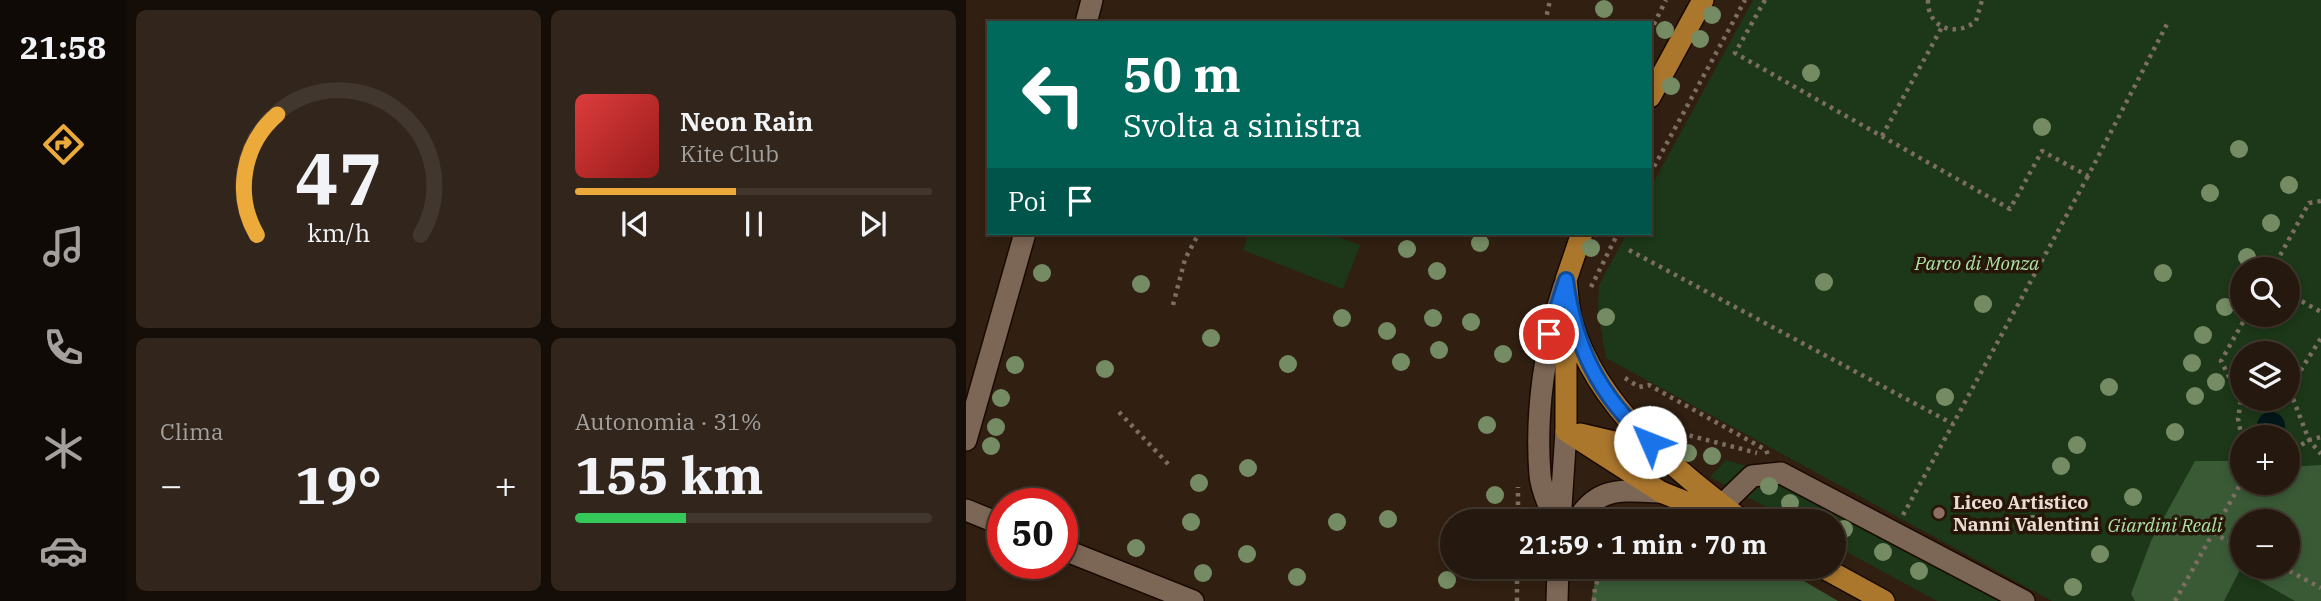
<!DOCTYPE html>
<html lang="it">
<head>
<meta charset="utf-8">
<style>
  body { margin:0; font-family:"IBM Plex Serif",serif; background:#31251c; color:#f1f3f6; height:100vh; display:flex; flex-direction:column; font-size:26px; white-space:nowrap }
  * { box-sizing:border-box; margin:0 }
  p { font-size:23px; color:#a3a09e }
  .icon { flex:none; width:38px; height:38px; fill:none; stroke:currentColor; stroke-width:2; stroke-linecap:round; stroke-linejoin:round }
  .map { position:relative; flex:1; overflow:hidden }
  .drawer { display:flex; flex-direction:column; gap:10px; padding:10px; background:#140d08; width:840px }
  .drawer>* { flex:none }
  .top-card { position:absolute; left:21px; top:21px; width:665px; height:214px; border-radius:0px; box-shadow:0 4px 10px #0003,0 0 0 2px #42372e; background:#00695c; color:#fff; overflow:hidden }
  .fabs { position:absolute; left:1264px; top:257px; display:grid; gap:14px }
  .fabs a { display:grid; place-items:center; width:70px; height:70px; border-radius:50%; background:#25180e; box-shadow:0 4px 10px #0003,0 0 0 2px #42372e; font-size:35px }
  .speed { position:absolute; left:21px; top:488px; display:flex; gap:14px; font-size:35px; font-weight:700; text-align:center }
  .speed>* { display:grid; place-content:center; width:91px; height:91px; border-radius:50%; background:#25180e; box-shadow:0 4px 10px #0003,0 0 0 2px #42372e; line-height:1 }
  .speed .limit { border:10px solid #d22; background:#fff; color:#111 }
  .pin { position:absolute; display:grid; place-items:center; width:60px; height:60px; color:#fff; margin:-30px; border:4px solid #fff; border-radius:50%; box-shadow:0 2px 7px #0007 }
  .me { position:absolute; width:77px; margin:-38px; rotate:314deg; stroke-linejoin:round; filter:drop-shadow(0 0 5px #0008) }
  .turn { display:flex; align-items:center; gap:24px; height:147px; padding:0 21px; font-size:32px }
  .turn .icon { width:91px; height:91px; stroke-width:2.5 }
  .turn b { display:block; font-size:49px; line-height:60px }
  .then { display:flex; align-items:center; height:66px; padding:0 21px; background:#0003; gap:14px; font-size:26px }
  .big { font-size:52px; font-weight:700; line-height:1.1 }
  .drawer .widget { flex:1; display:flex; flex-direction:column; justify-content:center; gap:10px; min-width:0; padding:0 24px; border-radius:10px; background:#31251c }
  .drawer .dial { align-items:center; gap:0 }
  .dial svg { height:182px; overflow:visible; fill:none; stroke:#42372e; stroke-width:7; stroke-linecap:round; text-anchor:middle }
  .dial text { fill:#f1f3f6; stroke:none }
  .song { display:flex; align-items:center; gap:21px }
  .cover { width:84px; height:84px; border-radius:10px; background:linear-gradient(135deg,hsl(0 70% 55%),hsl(0 70% 35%)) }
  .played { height:7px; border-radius:4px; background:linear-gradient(90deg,#ebaa39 45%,#42372e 45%) }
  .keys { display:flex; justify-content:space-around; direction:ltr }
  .heat { display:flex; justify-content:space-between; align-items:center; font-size:38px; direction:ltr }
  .charge { height:10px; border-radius:5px; background:linear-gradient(90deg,#34c759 31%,#42372e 0) }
  .drawer .tiles { flex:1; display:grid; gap:10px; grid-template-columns:repeat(2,1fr) }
  .trip { position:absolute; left:474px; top:509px; width:406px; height:70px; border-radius:35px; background:#25180e; box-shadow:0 4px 10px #0003,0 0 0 2px #42372e; font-weight:700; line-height:70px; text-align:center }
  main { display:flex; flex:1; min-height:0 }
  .tabs { display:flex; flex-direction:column; width:126px; justify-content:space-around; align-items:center; background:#0f0a06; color:#a3a09e }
  .tabs .icon { width:49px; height:49px }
  .tabs .on { color:#ebaa39 }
  .tabs b { font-size:32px; color:#f1f3f6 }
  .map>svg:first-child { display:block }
  .green { fill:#1c3818; fill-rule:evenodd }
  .forest { fill:#3a5a36; fill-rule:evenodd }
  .water { fill:#031619 }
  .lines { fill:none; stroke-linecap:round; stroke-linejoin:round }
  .minor-casing { stroke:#190900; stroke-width:24 }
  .major-casing { stroke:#190900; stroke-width:24 }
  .path { stroke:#7d6e62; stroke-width:4.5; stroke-dasharray:3.5 5; stroke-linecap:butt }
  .minor { stroke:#7c6756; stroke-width:21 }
  .major { stroke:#ab772d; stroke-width:21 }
  .tree { fill:#758b63 }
  .route-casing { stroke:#114b97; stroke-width:18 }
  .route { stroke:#1a73e8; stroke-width:12 }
  .education-dot { fill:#8d6e63; stroke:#271608; stroke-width:2.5 }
  .labels { text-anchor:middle; stroke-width:7; stroke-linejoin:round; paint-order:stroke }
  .park-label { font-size:19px; font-style:italic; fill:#ace2a5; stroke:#271608 }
  .poi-label { font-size:19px; font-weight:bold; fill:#e9dcd3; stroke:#271608; text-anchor:start }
</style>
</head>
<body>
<main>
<nav class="tabs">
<b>21:58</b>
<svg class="icon on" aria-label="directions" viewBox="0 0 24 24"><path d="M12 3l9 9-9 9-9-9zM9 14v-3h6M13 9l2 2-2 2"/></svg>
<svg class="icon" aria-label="music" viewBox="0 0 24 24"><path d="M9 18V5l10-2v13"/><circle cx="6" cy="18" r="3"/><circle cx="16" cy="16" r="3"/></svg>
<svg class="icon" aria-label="phone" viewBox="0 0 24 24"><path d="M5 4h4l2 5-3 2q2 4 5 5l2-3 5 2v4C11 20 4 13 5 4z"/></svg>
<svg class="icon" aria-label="climate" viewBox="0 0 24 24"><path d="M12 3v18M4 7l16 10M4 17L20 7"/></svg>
<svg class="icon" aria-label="car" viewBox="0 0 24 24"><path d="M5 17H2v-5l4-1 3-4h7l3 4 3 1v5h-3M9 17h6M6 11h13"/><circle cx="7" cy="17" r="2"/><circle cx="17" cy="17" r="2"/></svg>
</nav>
<section class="drawer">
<div class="tiles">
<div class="widget dial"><svg viewBox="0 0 100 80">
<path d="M14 69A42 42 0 1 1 86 69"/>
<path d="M14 69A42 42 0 0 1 23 16" stroke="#ebaa39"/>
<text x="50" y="56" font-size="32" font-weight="700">47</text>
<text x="50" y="72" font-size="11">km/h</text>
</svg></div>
<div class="widget">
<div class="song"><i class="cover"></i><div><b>Neon Rain</b><p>Kite Club</p></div></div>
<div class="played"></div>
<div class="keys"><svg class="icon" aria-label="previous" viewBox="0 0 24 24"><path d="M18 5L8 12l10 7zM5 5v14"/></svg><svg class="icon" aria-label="pause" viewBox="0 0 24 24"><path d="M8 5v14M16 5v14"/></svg><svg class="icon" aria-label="next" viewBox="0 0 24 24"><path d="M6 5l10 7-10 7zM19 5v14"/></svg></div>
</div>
<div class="widget"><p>Clima</p>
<div class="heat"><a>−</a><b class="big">19°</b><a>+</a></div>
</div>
<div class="widget"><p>Autonomia · 31%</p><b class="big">155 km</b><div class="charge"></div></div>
</div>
</section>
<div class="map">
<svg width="1355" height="601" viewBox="0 0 1355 601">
  <rect width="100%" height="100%" fill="#312012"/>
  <path class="green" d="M 787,0 L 1355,0 L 1355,601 L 1086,601 L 640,358 L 632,311 L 633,285 L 661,233 L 684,233 L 684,189 ZM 1276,270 L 1321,270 L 1321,315 L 1276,315 ZM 1276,354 L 1321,354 L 1321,399 L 1276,399 ZM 1276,438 L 1321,438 L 1321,483 L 1276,483 ZM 1276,522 L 1321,522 L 1321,567 L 1276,567 Z
    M 283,233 L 361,233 L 394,245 L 377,289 L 277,250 Z
    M 760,460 L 822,478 L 1047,601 L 971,601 L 868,545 L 868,522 L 826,521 L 744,477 Z"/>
  <path class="forest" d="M 1229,461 L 1276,461 L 1276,483 L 1321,483 L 1321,467 L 1355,465 L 1355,601 L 1329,601 L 1274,570 L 1258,601 L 1169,601 L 1165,594 L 1185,541 ZM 1276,522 L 1321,522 L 1321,567 L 1276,567 Z
    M 714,510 L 734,521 L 665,522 Z
    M 632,567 L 814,567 L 872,601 L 625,601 Z"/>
  <path class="water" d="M1291 426a14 14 0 1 1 28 0a14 14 0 1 1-28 0Z"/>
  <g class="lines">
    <g class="minor-casing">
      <path id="minor" d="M 120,23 L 126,0
        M 0,440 L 59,233
        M 756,505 L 786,476 L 815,473 L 1058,601
        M 0,510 L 37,525
        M 589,522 C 584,507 575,490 574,475 C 569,412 579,345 598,286
        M 594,522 L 600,431
        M 610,522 C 632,485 656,491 695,492
        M 96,549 L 227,601
        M 591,601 L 592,567"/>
    </g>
    <g class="major-casing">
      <path id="major" d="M 684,97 L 737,0
        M 600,280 C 602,294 602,309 606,323 C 632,409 709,469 778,522
        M 600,431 L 600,280 L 616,233
        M 600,431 L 695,492 L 767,521
        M 614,434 L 695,453
        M 856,567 L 918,601"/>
    </g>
    <path class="path" d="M 799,0 L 769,53 L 1044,209 L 1076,151 L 1122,176 L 1201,24
      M 962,0 C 961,28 990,38 1010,21 L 1016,0
      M 579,23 L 584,0
      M 684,32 L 700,0
      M 916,136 L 976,27
      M 684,174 L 779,0
      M 663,250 L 987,424 L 1122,176
      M 1306,270 L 1343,203 L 1355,201
      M 625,287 L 652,233
      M 1321,293 L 1355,312
      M 207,305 L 219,259 L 233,233
      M 659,378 L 673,387 L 683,385 L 800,450 L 802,455
      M 1324,391 L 1343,440 L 1355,454
      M 1321,392 L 1355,338
      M 1275,400 L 1255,361 L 1281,315
      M 682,407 L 714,433 L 791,453
      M 153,412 L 204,466
      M 1276,438 L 1272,419 L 1275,400 L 1282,399
      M 1321,454 L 1343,440 L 1355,437
      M 937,515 L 987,424
      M 552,522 L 552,487
      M 1247,533 L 1276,548
      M 1316,567 L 1355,588
      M 551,601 L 551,567
      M 628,601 L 629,586 L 639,567
      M 1209,601 L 1276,481"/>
    <use href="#minor" class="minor"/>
    <use href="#major" class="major"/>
  </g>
  <g class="tree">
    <circle cx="638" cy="9" r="9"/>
    <circle cx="746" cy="15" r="9"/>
    <circle cx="699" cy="30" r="9"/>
    <circle cx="734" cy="39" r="9"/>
    <circle cx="845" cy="73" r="9"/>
    <circle cx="705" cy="86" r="9"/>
    <circle cx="1076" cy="127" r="9"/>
    <circle cx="1273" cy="149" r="9"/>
    <circle cx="1323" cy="185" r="9"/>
    <circle cx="1244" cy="193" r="9"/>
    <circle cx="1305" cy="223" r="9"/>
    <circle cx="514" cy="243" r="9"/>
    <circle cx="625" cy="248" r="9"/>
    <circle cx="441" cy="249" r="9"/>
    <circle cx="1281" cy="257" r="9"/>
    <circle cx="471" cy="271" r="9"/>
    <circle cx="76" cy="273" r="9"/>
    <circle cx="1197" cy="273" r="9"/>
    <circle cx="858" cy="282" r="9"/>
    <circle cx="175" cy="284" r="9"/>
    <circle cx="1017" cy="304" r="9"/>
    <circle cx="1259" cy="307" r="9"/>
    <circle cx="640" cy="317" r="9"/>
    <circle cx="376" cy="318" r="9"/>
    <circle cx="467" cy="318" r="9"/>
    <circle cx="505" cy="322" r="9"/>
    <circle cx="421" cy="331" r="9"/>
    <circle cx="1237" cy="335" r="9"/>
    <circle cx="245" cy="338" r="9"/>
    <circle cx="473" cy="350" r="9"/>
    <circle cx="537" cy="354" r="9"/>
    <circle cx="435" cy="362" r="9"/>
    <circle cx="1226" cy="363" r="9"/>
    <circle cx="322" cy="364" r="9"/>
    <circle cx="49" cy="365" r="9"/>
    <circle cx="139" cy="369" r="9"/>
    <circle cx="1250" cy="382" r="9"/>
    <circle cx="1143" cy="387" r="9"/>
    <circle cx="1229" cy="396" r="9"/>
    <circle cx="979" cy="397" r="9"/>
    <circle cx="35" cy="398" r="9"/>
    <circle cx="521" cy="425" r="9"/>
    <circle cx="30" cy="427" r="9"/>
    <circle cx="1209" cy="432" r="9"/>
    <circle cx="1111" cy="445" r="9"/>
    <circle cx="25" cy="446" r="9"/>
    <circle cx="722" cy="453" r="9"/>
    <circle cx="746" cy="456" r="9"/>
    <circle cx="1095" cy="466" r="9"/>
    <circle cx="282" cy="468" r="9"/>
    <circle cx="233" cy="483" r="9"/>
    <circle cx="803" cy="486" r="9"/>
    <circle cx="529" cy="495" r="9"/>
    <circle cx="1167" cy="497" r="9"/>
    <circle cx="824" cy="503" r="9"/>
    <circle cx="422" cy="519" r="9"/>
    <circle cx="225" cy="522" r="9"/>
    <circle cx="371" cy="522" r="9"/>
    <circle cx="1067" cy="524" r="9"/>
    <circle cx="878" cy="529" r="9"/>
    <circle cx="170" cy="548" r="9"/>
    <circle cx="917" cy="552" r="9"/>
    <circle cx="281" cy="554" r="9"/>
    <circle cx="1134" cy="554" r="9"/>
    <circle cx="953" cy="571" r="9"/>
    <circle cx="237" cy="573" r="9"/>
    <circle cx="331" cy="577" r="9"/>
    <circle cx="481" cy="580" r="9"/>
    <circle cx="1107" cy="587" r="9"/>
  </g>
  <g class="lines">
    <g class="route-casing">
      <path id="route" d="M 583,334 L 600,280 C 609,348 633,395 684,442"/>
    </g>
    <use href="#route" class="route"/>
  </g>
  <circle class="education-dot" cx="973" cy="513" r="7"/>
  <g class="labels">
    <g class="park-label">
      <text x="1011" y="270">Parco di Monza</text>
      <text x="1199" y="532">Giardini Reali</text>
    </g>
    <g class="poi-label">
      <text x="987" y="509">Liceo Artistico<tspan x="987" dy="22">Nanni Valentini</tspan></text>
    </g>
  </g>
</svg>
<div class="fabs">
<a><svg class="icon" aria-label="search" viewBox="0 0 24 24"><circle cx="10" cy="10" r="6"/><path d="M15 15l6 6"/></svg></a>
<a><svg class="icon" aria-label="layers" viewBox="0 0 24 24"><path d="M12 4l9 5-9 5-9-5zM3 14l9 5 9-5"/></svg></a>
<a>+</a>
<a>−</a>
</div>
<div class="speed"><div class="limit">50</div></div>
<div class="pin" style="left:583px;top:334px;background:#d93025"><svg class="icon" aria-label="arrive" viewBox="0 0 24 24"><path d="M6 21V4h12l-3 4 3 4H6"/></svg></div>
<svg class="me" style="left:684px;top:442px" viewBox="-20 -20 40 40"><circle r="19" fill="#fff"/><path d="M0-13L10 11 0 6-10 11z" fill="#1a73e8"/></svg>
<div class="trip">21:59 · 1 min · 70 m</div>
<div class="top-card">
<div class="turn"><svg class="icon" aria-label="left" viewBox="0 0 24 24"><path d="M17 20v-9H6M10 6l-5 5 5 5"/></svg><div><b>50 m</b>Svolta a sinistra</div></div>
<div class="then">Poi<svg class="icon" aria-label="arrive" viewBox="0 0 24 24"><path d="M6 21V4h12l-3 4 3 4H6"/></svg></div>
</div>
</div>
</main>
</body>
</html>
